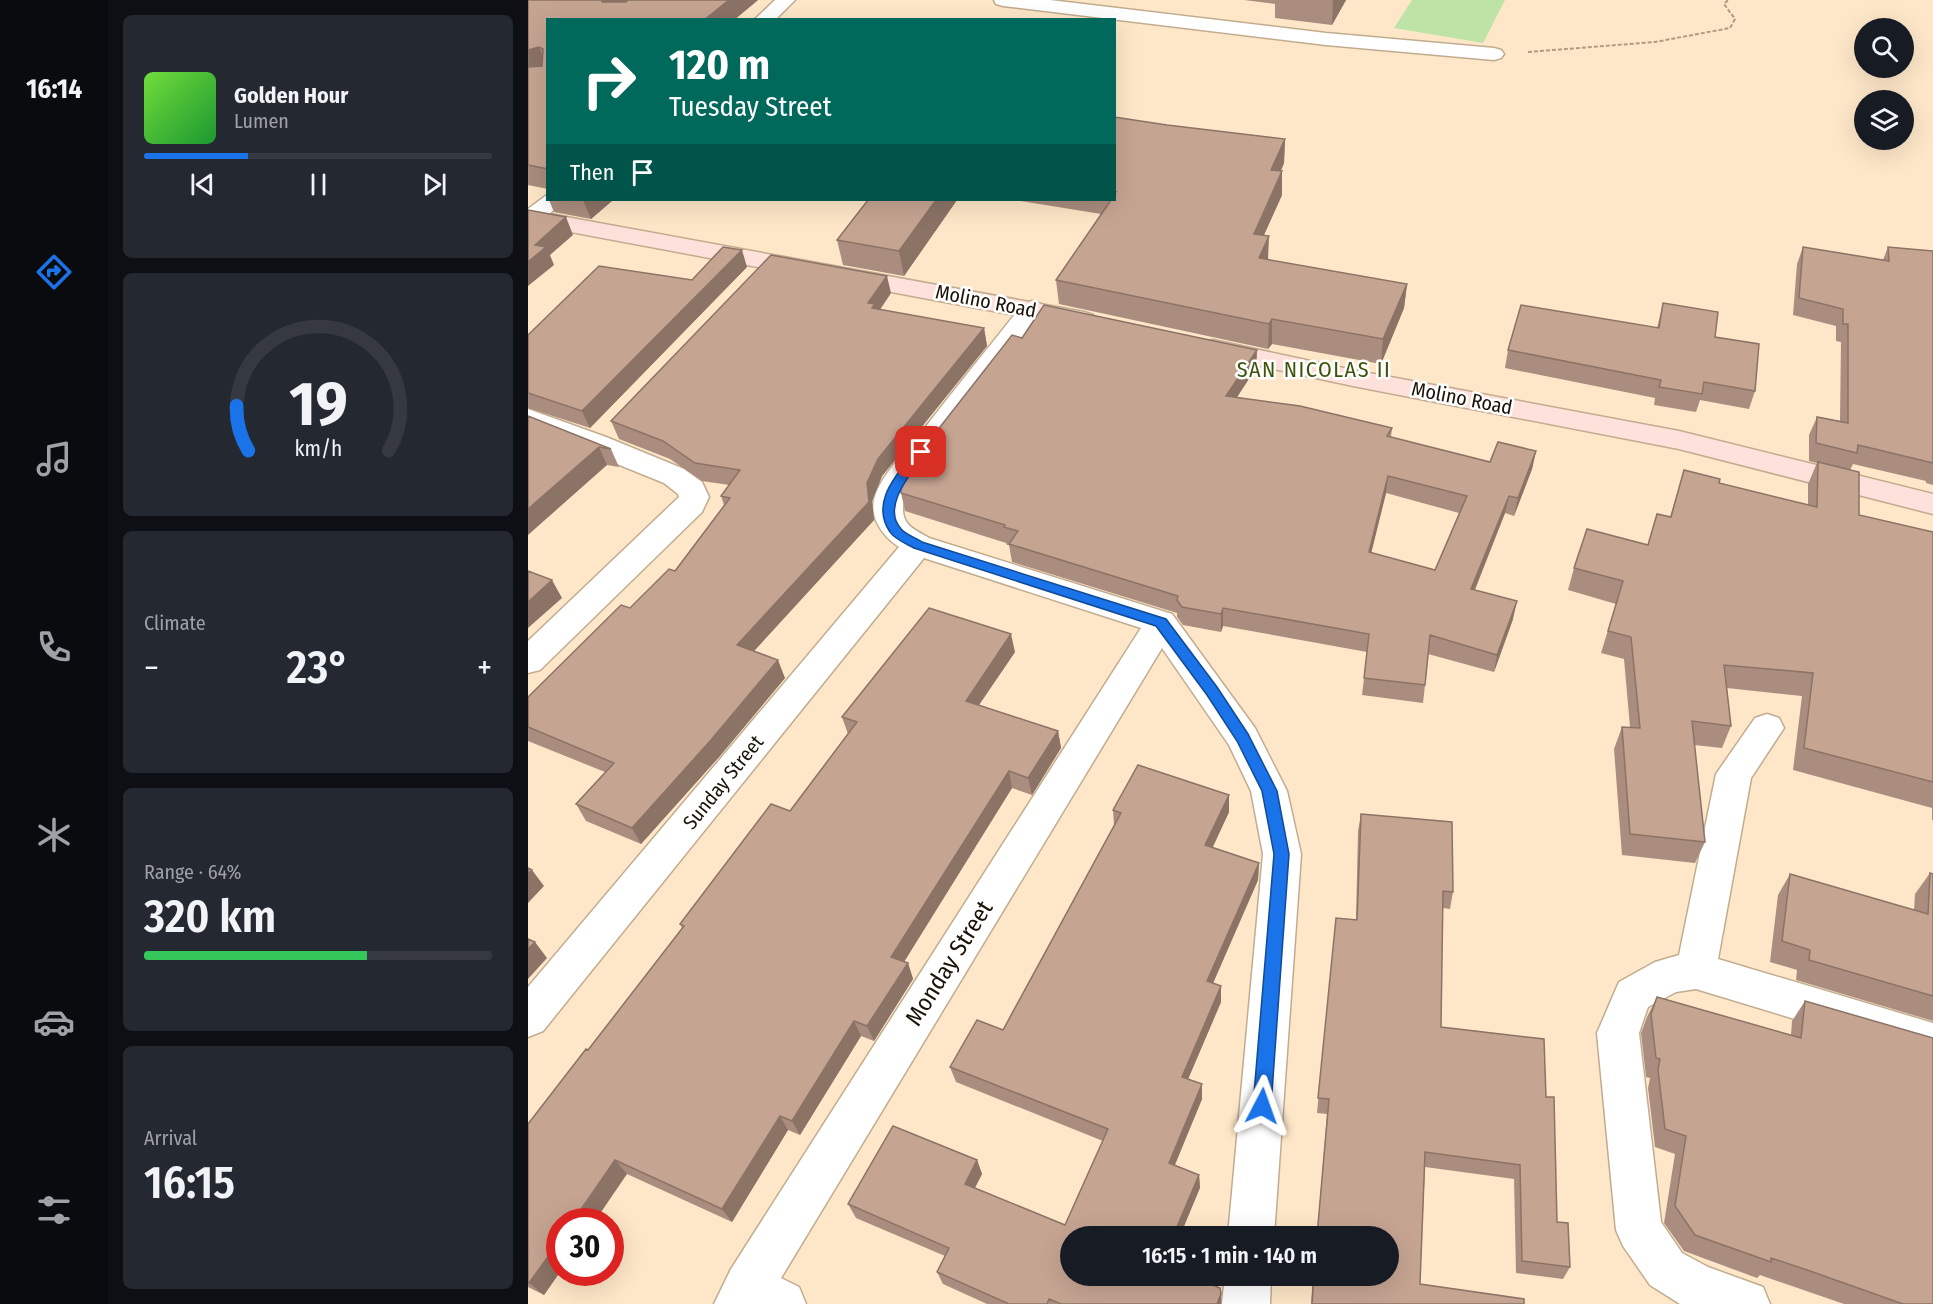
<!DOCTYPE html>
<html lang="en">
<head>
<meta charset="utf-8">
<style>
  body { margin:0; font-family:"Fira Sans Condensed",sans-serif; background:#242831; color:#f1f3f6; height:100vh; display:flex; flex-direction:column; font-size:22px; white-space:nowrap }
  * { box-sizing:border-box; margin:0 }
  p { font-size:20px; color:#9ea1a6 }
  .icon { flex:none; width:33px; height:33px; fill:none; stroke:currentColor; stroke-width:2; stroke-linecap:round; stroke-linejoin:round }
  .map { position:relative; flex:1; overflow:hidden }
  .drawer { display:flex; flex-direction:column; gap:15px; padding:15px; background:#0d0f14; width:420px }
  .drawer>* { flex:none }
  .banner { position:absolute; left:18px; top:18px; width:570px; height:183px; border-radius:0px; box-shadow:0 6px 24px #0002; background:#00695c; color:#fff; overflow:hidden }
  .buttons { position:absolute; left:1326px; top:18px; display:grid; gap:12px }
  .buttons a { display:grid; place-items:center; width:60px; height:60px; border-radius:50%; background:#171b24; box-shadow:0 6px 24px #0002; font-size:30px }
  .speed { position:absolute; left:18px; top:1208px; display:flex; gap:12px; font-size:30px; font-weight:700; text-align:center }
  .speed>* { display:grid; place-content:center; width:78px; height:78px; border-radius:50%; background:#171b24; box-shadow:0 6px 24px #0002; line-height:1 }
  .speed .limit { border:9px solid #d22; background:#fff; color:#111 }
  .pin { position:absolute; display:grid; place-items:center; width:51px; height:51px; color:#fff; margin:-26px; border-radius:12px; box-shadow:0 3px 9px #0006 }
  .me { position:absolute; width:66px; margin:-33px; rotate:4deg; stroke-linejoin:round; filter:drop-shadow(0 0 4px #0008) }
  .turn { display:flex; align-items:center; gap:21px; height:126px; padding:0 24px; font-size:27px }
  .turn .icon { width:78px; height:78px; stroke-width:2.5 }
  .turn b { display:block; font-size:42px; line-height:51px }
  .then { display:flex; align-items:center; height:57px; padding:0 24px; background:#0003; gap:12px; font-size:22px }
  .big { font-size:45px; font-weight:600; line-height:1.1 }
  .drawer .card { flex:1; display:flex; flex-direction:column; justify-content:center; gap:9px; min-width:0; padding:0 21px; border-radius:9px; background:#242831 }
  .drawer .dial { align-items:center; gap:0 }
  .dial svg { height:156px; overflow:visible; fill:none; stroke:#363941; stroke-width:7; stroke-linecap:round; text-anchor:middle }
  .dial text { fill:#f1f3f6; stroke:none }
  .song { display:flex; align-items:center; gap:18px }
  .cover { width:72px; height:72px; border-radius:9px; background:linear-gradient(135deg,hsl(100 70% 55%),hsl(130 70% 35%)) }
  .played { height:6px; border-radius:3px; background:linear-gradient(90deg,#1a73e8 30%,#363941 30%) }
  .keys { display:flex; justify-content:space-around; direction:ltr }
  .heat { display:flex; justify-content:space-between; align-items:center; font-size:33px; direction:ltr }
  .charge { height:9px; border-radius:4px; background:linear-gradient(90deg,#34c759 64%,#363941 0) }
  .trip { position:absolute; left:532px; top:1226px; width:339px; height:60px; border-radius:30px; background:#171b24; box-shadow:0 6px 24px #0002; font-weight:600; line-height:60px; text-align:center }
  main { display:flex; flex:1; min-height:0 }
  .tabs { display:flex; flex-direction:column; width:108px; justify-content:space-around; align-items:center; background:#090b0e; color:#9ea1a6 }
  .tabs .icon { width:42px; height:42px }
  .tabs .selected { color:#1a73e8 }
  .tabs b { font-size:27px; color:#f1f3f6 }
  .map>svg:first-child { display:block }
  .green { fill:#bde3a6 }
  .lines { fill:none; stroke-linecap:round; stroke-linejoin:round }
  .minor-casing { stroke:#c2ac8f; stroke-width:3 }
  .secondary-casing { stroke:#c2ac8f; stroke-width:3 }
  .path { stroke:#ae9c84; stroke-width:2; stroke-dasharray:4 2; stroke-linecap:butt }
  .minor { fill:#fff; fill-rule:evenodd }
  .secondary { fill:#fee1db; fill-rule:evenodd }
  .wall { fill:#aa8d7e; fill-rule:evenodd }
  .shaded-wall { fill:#8b7366 }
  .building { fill:#c6a492; stroke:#8b7366; stroke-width:1.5; fill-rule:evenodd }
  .route { fill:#1a73e8; stroke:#114b97; stroke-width:1.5 }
  .labels { text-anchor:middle; stroke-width:5; stroke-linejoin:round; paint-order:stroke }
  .street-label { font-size:20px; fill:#1a1308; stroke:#fff }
  .quarter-label { font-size:22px; letter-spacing:1.5px; fill:#3d550b; stroke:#fff }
  .near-street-label { font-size:24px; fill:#1a1308; stroke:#fff }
</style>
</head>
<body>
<main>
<nav class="tabs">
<b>16:14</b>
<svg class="icon selected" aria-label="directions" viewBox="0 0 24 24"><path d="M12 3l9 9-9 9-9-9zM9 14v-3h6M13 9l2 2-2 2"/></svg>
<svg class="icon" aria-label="music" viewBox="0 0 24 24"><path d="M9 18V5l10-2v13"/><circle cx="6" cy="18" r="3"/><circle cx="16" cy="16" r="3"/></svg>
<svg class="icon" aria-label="phone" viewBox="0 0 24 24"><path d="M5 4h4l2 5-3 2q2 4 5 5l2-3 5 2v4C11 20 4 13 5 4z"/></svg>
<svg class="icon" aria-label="climate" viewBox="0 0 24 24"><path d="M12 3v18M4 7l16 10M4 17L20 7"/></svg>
<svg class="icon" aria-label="car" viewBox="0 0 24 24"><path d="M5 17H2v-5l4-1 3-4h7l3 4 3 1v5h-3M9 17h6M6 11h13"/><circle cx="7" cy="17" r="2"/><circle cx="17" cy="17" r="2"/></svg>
<svg class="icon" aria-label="filters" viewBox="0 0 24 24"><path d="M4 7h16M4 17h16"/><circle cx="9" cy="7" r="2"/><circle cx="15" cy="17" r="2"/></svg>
</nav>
<section class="drawer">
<div class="card">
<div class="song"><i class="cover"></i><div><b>Golden Hour</b><p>Lumen</p></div></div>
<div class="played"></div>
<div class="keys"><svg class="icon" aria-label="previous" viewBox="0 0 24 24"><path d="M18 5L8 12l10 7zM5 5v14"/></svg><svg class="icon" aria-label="pause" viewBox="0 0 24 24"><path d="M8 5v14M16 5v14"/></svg><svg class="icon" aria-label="next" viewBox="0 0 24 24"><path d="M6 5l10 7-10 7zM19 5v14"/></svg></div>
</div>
<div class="card dial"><svg viewBox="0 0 100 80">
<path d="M14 69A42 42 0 1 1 86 69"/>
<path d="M14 69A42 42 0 0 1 8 46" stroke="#1a73e8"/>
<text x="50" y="56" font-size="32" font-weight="700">19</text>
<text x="50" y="72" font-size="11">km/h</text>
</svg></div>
<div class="card"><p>Climate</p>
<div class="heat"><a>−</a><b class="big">23°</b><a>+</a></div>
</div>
<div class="card"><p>Range · 64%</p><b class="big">320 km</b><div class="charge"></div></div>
<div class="card"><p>Arrival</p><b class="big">16:15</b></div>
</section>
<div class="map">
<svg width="1405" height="1304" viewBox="0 0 1405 1304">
  <rect width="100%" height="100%" fill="#fee7c8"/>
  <path class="green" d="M 884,0 L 977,0 L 955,43 L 866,28 Z"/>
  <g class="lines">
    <g class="minor-casing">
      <path id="minor" d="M 247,0 L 267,0 L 247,20 L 226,20 Z
        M 466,0 L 522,0 L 798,33 L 966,48 L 973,50 L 976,54 L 973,58 L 966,60 L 798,45 L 475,6 L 468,4 Z
        M 20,194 L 20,200 L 37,200 L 11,223 L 0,224 L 0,209 Z
        M 504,301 L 513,304 L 517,309 L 389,476 C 380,489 368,509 380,524 C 385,530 395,534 401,538 L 644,614 L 727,728 L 759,791 L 773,854 L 746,1236 L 700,1236 L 735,854 L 723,791 L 701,745 L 634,648 L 253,1278 L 271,1287 L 278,1304 L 186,1304 L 203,1269 L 613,628 L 396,558 L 15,1031 L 0,1037 L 0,987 L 371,547 C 354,536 339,515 348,493 C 356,473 378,450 392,434 C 426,390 461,347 495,304 Z
        M 0,409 L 78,437 L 156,469 L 174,482 L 181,497 L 174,512 L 12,670 L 0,673 L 0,641 L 151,497 L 150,494 L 136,483 L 0,428 Z
        M 1239,714 L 1251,718 L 1256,728 L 1223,778 L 1190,959 L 1405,1023 L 1405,1061 L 1168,989 L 1148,992 L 1120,1007 L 1111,1033 L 1133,1222 L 1154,1253 L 1180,1267 L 1235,1287 L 1242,1304 L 1152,1304 L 1122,1285 L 1095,1246 L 1088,1230 L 1069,1033 L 1091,982 L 1127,962 L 1151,955 L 1188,774 L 1227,718 Z
        M 697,1275 L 743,1275 L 742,1304 L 694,1304 Z"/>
    </g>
    <g class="secondary-casing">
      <path id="secondary" d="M 0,210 L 556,312 L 565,315 L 569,320 L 565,325 L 556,328 L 0,224 Z
        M 685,340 L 825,370 L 1151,431 L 1405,494 L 1405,514 L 1151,449 L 825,386 L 676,354 L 672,348 L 676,342 Z"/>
    </g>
    <path class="path" d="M 1000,52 L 1127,42 L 1202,28 L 1207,19 L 1196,4 L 1200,0"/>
    <use href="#minor" class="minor"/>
    <use href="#secondary" class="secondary"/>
  </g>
  <path class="wall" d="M 0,0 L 230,0 L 206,20 L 20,20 L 20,189 L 0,185 Z
    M 716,0 L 818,0 L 804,25 L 747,18 L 747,4 Z
    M 586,117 L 639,125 L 757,139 L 756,163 L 753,171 L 754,171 L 754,195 L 736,235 L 740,260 L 879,284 L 876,308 L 853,364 L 744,344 L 740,349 L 531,304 L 528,280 L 573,214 L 487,200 L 586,200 Z
    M 21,200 L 85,200 L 63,219 L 26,212 Z
    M 429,200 L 376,276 L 315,265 L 309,240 Z
    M 1275,247 L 1355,260 L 1360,247 L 1405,251 L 1405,485 L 1398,483 L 1398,481 L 1325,464 L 1322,470 L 1331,515 L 1405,532 L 1405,820 L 1404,820 L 1404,808 L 1265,770 L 1274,696 L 1199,688 L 1203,726 L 1194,748 L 1166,745 L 1177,842 L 1167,863 L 1094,855 L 1086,749 L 1094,727 L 1102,727 L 1096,659 L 1073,653 L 1088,604 L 1040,590 L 1046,568 L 1120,545 L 1129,514 L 1142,517 L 1156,470 L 1191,483 L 1280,505 L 1280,484 L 1289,463 L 1281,461 L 1281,435 L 1289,417 L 1312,421 L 1313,342 L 1308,341 L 1308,326 L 1265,315 L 1269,264 Z
    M 219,267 L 62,428 L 0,408 L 0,335 L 164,280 Z
    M 363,293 L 352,310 L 456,328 L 459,346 L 354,476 L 344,501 L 346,520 L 226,651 L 257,678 L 191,757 L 113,844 L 58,821 L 48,804 L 77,772 L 0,741 L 0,697 L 102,608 L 147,571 L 196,505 L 193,496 L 201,485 L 174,481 L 142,459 L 91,439 L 83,421 Z
    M 1135,303 L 1227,391 L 1221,409 L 1172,400 L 1168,412 L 1126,405 L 1127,398 L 977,368 L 980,350 L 1129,328 Z
    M 494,338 L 729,350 L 728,368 L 709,397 L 864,428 L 863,437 L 962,462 L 1008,451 L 1004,469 L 986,516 L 977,513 L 947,590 L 985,619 L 966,672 L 900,654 L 897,685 L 895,703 L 834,695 L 839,652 L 695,626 L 693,632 L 655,625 L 649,617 L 649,613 L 484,562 L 481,545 L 479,545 L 478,543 L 377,511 L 373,493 ZM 858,493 L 931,513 L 907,570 L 843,553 Z
    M 0,416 L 83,449 L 91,467 L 79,465 Z
    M 487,652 L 451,705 L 530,731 L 533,748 L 504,795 L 484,788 L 376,962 L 380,963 L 385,979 L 346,1041 L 333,1036 L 272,1135 L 260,1130 L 204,1222 L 99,1174 L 32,1221 L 32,1272 L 16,1295 L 0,1287 L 0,1124 L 60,1050 L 154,928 L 152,924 L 262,811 L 320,734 L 314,717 Z
    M 585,810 L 701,812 L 684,847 L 731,863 L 730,880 L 685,983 L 693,1002 L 660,1079 L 674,1099 L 647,1165 L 671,1175 L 672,1188 L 543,1236 L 693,1294 L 693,1304 L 459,1304 L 415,1284 L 409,1272 L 417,1256 L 328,1218 L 320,1204 L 449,1160 L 454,1174 L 447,1188 L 537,1225 L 575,1141 L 428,1082 L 422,1067 L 475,1030 L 586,825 Z
    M 833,814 L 925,892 L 922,909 L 915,908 L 913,1027 L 1018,1097 L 1029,1222 L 1042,1267 L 1035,1279 L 988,1273 L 986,1179 L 897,1167 L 892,1284 L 996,1304 L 783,1304 L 785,1275 L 861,1275 L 861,1236 L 789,1236 L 799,1114 L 789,1113 L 808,918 L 828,920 L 830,831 Z
    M 1402,873 L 1405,874 L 1405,1021 L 1268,980 L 1269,970 L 1242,962 L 1250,895 L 1262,874 L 1386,910 L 1387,894 Z
    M 1129,997 L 1263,1035 L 1264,1021 L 1277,1001 L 1405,1304 L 1316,1304 L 1232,1275 L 1229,1278 L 1156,1251 L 1136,1223 L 1147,1154 L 1127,1147 L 1120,1088 L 1122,1078 L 1118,1077 L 1113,1033 L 1119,1017 Z"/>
  <path class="shaded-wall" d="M 74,0 L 102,0 L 80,20 Z
    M 201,0 L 230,0 L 206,20 L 176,20 Z
    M 805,0 L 818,0 L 804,25 Z
    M 11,47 L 19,67 L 0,72 L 0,50 Z
    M 757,139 L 756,163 L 743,193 L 743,170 Z
    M 754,171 L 754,195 L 725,259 L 726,234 Z
    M 55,200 L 85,200 L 63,219 Z
    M 408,200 L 429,200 L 376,276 L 371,251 Z
    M 38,217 L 45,235 L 22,255 L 26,265 L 0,286 L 0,262 L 7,245 Z
    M 741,236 L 740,261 L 731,258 Z
    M 214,250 L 219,267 L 62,428 L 54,411 Z
    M 359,276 L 363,293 L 349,313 L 340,303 Z
    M 879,284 L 876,308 L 853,364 L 855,339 Z
    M 744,319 L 744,344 L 740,349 L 741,324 Z
    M 456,328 L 459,346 L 354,476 L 344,501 L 346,520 L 216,662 L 209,645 L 339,483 L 350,459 Z
    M 729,350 L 728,368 L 698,414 L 698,396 Z
    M 71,447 L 79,465 L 0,535 L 0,509 Z
    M 1008,451 L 1004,469 L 986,516 L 990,498 Z
    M 860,476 L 858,493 L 839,570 L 841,552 Z
    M 981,496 L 977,513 L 940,606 L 943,589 Z
    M 24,580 L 34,598 L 0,628 L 0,602 Z
    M 989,601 L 985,619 L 966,672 L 969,655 Z
    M 695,608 L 695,626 L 693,632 L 693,614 Z
    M 483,634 L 487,652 L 442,718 L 438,701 Z
    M 250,660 L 257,678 L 191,757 L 113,844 L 104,828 Z
    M 530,731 L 533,748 L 504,795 L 500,778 Z
    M 481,771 L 484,788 L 369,973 L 363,957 Z
    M 701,795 L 701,812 L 678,862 L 677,845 Z
    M 731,863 L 730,880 L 679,997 L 679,981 Z
    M 4,870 L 16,886 L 0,903 L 0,874 Z
    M 7,942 L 19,958 L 0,979 L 0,949 Z
    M 380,963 L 385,979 L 346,1041 L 339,1026 Z
    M 693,986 L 693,1002 L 655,1091 L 654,1077 Z
    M 326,1021 L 333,1036 L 272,1135 L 264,1121 Z
    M 674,1084 L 674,1099 L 642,1176 L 641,1163 Z
    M 252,1116 L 260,1130 L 204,1222 L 194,1209 Z
    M 87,1160 L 99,1174 L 67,1221 L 45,1221 Z
    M 449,1160 L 454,1174 L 442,1197 L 437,1184 Z
    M 671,1175 L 672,1188 L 652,1236 L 645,1236 Z
    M 32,1240 L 32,1272 L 16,1295 L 1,1283 Z
    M 693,1294 L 693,1304 L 689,1304 Z"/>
  <path class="building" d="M 0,0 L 74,0 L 74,2 L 98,2 L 100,0 L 201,0 L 176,20 L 20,20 L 20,169 L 0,165 L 0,67 L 14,66 L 15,49 L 11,47 L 0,50 Z
    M 586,117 L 639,125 L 757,139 L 743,170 L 754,171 L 726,234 L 741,236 L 731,258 L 879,284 L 855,339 L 744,319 L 741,324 L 528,280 L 583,200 L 586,200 L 586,194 L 588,192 L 586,192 Z
    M 340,200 L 408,200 L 371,251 L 309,240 Z
    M 0,210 L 38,217 L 7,245 L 18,247 L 0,262 Z
    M 195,247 L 214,250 L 54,411 L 0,393 L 0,335 L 71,266 L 164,280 Z
    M 1275,247 L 1361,261 L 1360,247 L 1405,251 L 1405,463 L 1330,445 L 1329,453 L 1288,443 L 1289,417 L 1320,423 L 1320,324 L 1315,324 L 1315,309 L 1271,298 Z
    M 243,255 L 359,276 L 340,303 L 347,304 L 344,308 L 456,328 L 350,459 L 339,483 L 341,502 L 209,645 L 250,660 L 183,740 L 104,828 L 48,804 L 86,763 L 0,727 L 0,697 L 93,605 L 102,608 L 141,569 L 147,571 L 202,498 L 193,496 L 212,470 L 167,463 L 135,441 L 83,421 Z
    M 1135,303 L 1190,312 L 1187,337 L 1231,344 L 1227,391 L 1176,382 L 1174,394 L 1131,387 L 1133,380 L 980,350 L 993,305 L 1131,328 Z
    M 516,305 L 729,350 L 698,396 L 772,406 L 864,428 L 859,436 L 962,462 L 970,442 L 1008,451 L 990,498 L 981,496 L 943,589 L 989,601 L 969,655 L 902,635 L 897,685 L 836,678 L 841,634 L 695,608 L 693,614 L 654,607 L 649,600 L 650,596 L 481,544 L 490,531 L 476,527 L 477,525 L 373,493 L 373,488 L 377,476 L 387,459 L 484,335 L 494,338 ZM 860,476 L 939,496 L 907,570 L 841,552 Z
    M 0,416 L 83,449 L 71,447 L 0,509 Z
    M 1290,462 L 1331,472 L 1331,515 L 1405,532 L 1405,782 L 1276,748 L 1285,673 L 1196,665 L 1203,726 L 1164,721 L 1177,842 L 1102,834 L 1094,727 L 1112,728 L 1103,637 L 1080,631 L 1095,581 L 1046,568 L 1059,529 L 1120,545 L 1129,514 L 1143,517 L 1156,470 L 1192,479 L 1191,483 L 1289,507 Z
    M 0,571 L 24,580 L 0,602 Z
    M 401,608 L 483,634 L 438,701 L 530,731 L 500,778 L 481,771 L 363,957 L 380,963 L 339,1026 L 326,1021 L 264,1121 L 252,1116 L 194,1209 L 87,1160 L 45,1221 L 32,1221 L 32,1240 L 1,1283 L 0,1282 L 0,1124 L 58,1049 L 60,1050 L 156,926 L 152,924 L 243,804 L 262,811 L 329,722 L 314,717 Z
    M 610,765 L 701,795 L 677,845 L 731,863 L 679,981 L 693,986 L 654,1077 L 674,1084 L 641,1163 L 671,1175 L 645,1236 L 543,1236 L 543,1275 L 661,1275 L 692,1288 L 693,1294 L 689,1304 L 533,1304 L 521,1299 L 519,1304 L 481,1304 L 409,1272 L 421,1248 L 320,1204 L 365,1126 L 449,1160 L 437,1184 L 537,1225 L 580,1129 L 422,1067 L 449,1020 L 475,1030 L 593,813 L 585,810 Z
    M 833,814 L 924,822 L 925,892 L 915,891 L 913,1027 L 1016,1039 L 1018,1097 L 1026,1097 L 1029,1222 L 1040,1223 L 1042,1267 L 994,1261 L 992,1165 L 897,1152 L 892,1284 L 996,1299 L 996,1304 L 784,1304 L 786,1275 L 861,1275 L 861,1236 L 789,1236 L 801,1099 L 790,1098 L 808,918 L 829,920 Z
    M 0,868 L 4,870 L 0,874 Z
    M 1402,873 L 1405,874 L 1405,996 L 1281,960 L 1282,950 L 1254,941 L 1262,874 L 1400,914 Z
    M 0,939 L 7,942 L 0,949 Z
    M 1129,997 L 1273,1038 L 1277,1001 L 1405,1038 L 1405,1304 L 1375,1304 L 1282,1271 L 1243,1258 L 1243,1262 L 1167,1235 L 1147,1206 L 1158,1136 L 1137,1129 L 1130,1070 L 1132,1059 L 1128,1058 L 1123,1014 Z"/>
  <path class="route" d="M 393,448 L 398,452 C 386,470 351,507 374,530 C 379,535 388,538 394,542 L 638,619 L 689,687 L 720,734 L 749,791 L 761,854 L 743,1106 L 740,1112 L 734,1114 L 727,1112 L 725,1106 L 746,854 L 734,791 L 709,741 L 679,695 L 628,626 L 386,548 C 379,544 366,539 362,532 C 341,501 371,473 388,449 Z"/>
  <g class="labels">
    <g class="street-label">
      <text transform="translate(458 301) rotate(11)" y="7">Molino Road</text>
      <text transform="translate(934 398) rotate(11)" y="7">Molino Road</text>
      <text transform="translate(195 782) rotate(-51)" y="7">Sunday Street</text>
    </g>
    <g class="quarter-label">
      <text x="786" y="377">SAN NICOLAS II</text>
    </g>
    <g class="near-street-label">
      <text transform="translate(421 963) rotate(-58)" y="8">Monday Street</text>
    </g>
  </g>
</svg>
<div class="buttons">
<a><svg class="icon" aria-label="search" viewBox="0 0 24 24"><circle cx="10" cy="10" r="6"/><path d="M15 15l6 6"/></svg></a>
<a><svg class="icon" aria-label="layers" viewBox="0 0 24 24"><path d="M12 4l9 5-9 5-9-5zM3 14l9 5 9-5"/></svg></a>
</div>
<div class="speed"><div class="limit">30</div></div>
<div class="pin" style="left:393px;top:452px;background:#d93025"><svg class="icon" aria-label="arrive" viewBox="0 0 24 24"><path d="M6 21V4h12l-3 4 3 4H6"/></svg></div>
<svg class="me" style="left:734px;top:1106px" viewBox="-20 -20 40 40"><path d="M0-17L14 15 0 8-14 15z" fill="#1a73e8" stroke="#fff" stroke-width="4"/></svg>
<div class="trip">16:15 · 1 min · 140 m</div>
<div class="banner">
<div class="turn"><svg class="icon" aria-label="right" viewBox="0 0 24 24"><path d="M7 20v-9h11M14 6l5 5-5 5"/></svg><div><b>120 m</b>Tuesday Street</div></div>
<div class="then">Then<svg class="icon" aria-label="arrive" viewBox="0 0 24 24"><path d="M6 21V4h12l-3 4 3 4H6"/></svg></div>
</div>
</div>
</main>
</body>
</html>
